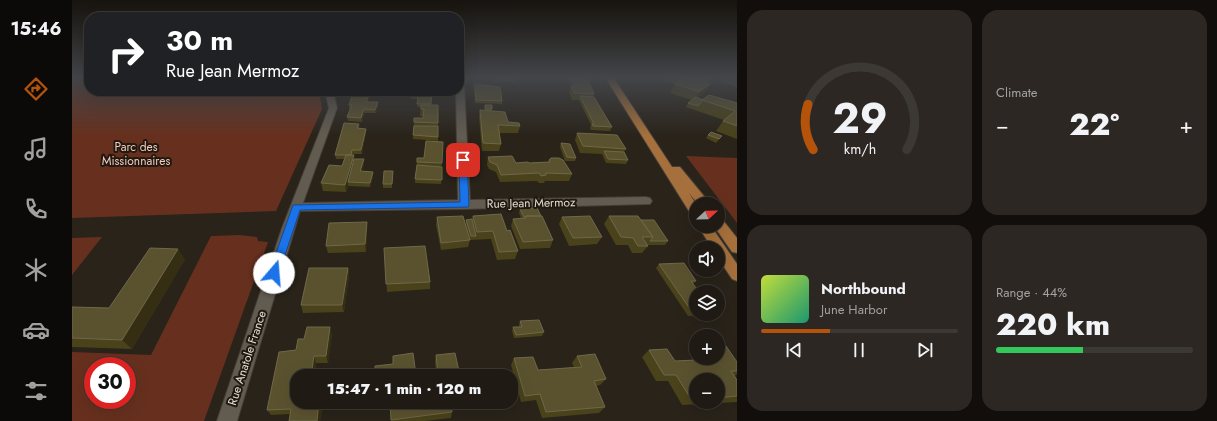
<!DOCTYPE html>
<html lang="en">
<head>
<meta charset="utf-8">
<style>
  body { margin:0; font-family:Jost,sans-serif; background:#2c2722; color:#f1f3f6; height:100vh; display:flex; flex-direction:column; font-size:15px; white-space:nowrap }
  * { box-sizing:border-box; margin:0 }
  p { font-size:13px; color:#a1a1a0 }
  .icon { flex:none; width:22px; height:22px; fill:none; stroke:currentColor; stroke-width:2; stroke-linecap:round; stroke-linejoin:round }
  .map { position:relative; flex:1; overflow:hidden }
  .sheet { display:flex; flex-direction:column; gap:10px; padding:10px; background:#110e0b; width:480px }
  .sheet>* { flex:none }
  .banner { position:absolute; left:12px; top:12px; width:380px; height:84px; border-radius:16px; box-shadow:0 4px 16px #0002,0 0 0 1px #3c3834; background:#202124; color:#fff; overflow:hidden }
  .needle { width:26px; rotate:68deg }
  .tools { position:absolute; left:617px; top:197px; display:grid; gap:8px }
  .tools a { display:grid; place-items:center; width:36px; height:36px; border-radius:50%; background:#1f1a14; box-shadow:0 4px 16px #0002,0 0 0 1px #3c3834; font-size:20px }
  .speed { position:absolute; left:12px; top:357px; display:flex; gap:8px; font-size:20px; font-weight:700; text-align:center }
  .speed>* { display:grid; place-content:center; width:52px; height:52px; border-radius:50%; background:#1f1a14; box-shadow:0 4px 16px #0002,0 0 0 1px #3c3834; line-height:1 }
  .speed .limit { border:6px solid #d22; background:#fff; color:#111 }
  .pin { position:absolute; display:grid; place-items:center; width:34px; height:34px; color:#fff; margin:-17px; border-radius:8px; box-shadow:0 2px 6px #0006 }
  .me { position:absolute; width:44px; margin:-22px; rotate:18deg; stroke-linejoin:round; filter:drop-shadow(0 0 3px #0008) }
  .turn { display:flex; align-items:center; gap:14px; height:84px; padding:0 16px; font-size:18px }
  .turn .icon { width:52px; height:52px; stroke-width:2.5 }
  .turn b { display:block; font-size:28px; line-height:34px }
  .big { font-size:30px; font-weight:800; line-height:1.1 }
  .sheet .widget { flex:1; display:flex; flex-direction:column; justify-content:center; gap:6px; min-width:0; padding:0 14px; border-radius:16px; background:#2c2722 }
  .sheet .dial { align-items:center; gap:0 }
  .dial svg { height:104px; overflow:visible; fill:none; stroke:#3c3834; stroke-width:7; stroke-linecap:round; text-anchor:middle }
  .dial text { fill:#f1f3f6; stroke:none }
  .song { display:flex; align-items:center; gap:12px }
  .cover { width:48px; height:48px; border-radius:6px; background:linear-gradient(135deg,hsl(70 70% 55%),hsl(160 70% 35%)) }
  .played { height:4px; border-radius:2px; background:linear-gradient(90deg,#b45309 35%,#3c3834 35%) }
  .keys { display:flex; justify-content:space-around; direction:ltr }
  .heat { display:flex; justify-content:space-between; align-items:center; font-size:22px; direction:ltr }
  .charge { height:6px; border-radius:3px; background:linear-gradient(90deg,#34c759 44%,#3c3834 0) }
  .sheet .tiles { flex:1; display:grid; gap:10px; grid-template-columns:repeat(2,1fr) }
  .trip { position:absolute; left:218px; top:369px; width:228px; height:40px; border-radius:16px; background:#1f1a14; box-shadow:0 4px 16px #0002,0 0 0 1px #3c3834; font-weight:800; line-height:40px; text-align:center }
  main { display:flex; flex:1; min-height:0 }
  .tabs { display:flex; flex-direction:column; width:72px; justify-content:space-around; align-items:center; background:#0c0a08; color:#a1a1a0 }
  .tabs .icon { width:28px; height:28px }
  .tabs .selected { color:#b45309 }
  .tabs b { font-size:18px; color:#f1f3f6 }
  .map>svg:first-child { display:block }
  .green { fill:#67301e; fill-rule:evenodd }
  .lines { fill:none; stroke-linecap:round; stroke-linejoin:round }
  .minor-casing { stroke:#433e37; stroke-width:2 }
  .major-casing { stroke:#433e37; stroke-width:2 }
  .minor { fill:#625b50; fill-rule:evenodd }
  .major { fill:#a6703c; fill-rule:evenodd }
  .wall { fill:#49421a; fill-rule:evenodd }
  .shaded-wall { fill:#362e12 }
  .building { fill:#5a522f; stroke:#6f6849 }
  .route { fill:#1a73e8; stroke:#114b97 }
  .labels { text-anchor:middle; stroke-width:4; stroke-linejoin:round; paint-order:stroke }
  .park-label { font-size:12px; fill:#f6ccbe; stroke:#1f1910 }
  .street-label { font-size:12px; fill:#e1ddd7; stroke:#1f1910 }
</style>
</head>
<body>
<main>
<nav class="tabs">
<b>15:46</b>
<svg class="icon selected" aria-label="directions" viewBox="0 0 24 24"><path d="M12 3l9 9-9 9-9-9zM9 14v-3h6M13 9l2 2-2 2"/></svg>
<svg class="icon" aria-label="music" viewBox="0 0 24 24"><path d="M9 18V5l10-2v13"/><circle cx="6" cy="18" r="3"/><circle cx="16" cy="16" r="3"/></svg>
<svg class="icon" aria-label="phone" viewBox="0 0 24 24"><path d="M5 4h4l2 5-3 2q2 4 5 5l2-3 5 2v4C11 20 4 13 5 4z"/></svg>
<svg class="icon" aria-label="climate" viewBox="0 0 24 24"><path d="M12 3v18M4 7l16 10M4 17L20 7"/></svg>
<svg class="icon" aria-label="car" viewBox="0 0 24 24"><path d="M5 17H2v-5l4-1 3-4h7l3 4 3 1v5h-3M9 17h6M6 11h13"/><circle cx="7" cy="17" r="2"/><circle cx="17" cy="17" r="2"/></svg>
<svg class="icon" aria-label="filters" viewBox="0 0 24 24"><path d="M4 7h16M4 17h16"/><circle cx="9" cy="7" r="2"/><circle cx="15" cy="17" r="2"/></svg>
</nav>
<div class="map">
<svg width="665" height="421" viewBox="0 0 665 421">
  <rect width="100%" height="100%" fill="#29231a"/>
  <path class="green" d="M 0,77 L 17,77 L 17,91 L 247,91 L 250,109 L 204,211 L 0,218 Z
    M 614,156 L 665,158 L 665,223 Z
    M 168,235 L 185,237 L 186,241 L 196,242 L 132,421 L 0,421 L 0,352 L 79,355 L 139,236 ZM 21,366 L 55,366 L 55,400 L 21,400 Z
    M 30,237 L 0,275 L 0,238 Z"/>
  <g class="lines">
    <g class="minor-casing">
      <path id="minor" d="M 390,77 L 398,77 L 392,85 L 398,200 L 574,197 L 578,198 L 580,201 L 578,204 L 392,209 L 228,211 L 165,421 L 145,421 L 210,228 L 257,108 L 253,91 L 261,91 L 265,108 L 231,203 L 386,200 L 384,91 L 387,91 L 387,81 Z"/>
    </g>
    <g class="major-casing">
      <path id="major" d="M 533,77 L 541,77 L 600,167 L 608,167 L 636,201 L 638,204 L 626,204 L 617,193 L 624,204 L 624,217 L 620,216 Z
        M 646,218 L 650,219 L 665,238 L 665,253 L 660,252 L 642,226 L 646,226 Z
        M 626,226 L 639,226 L 665,264 L 665,281 L 660,279 L 646,258 L 646,248 L 640,248 Z"/>
    </g>
    <use href="#minor" class="minor"/>
    <use href="#major" class="major"/>
  </g>
  <path class="wall" d="M 420,77 L 445,77 L 445,79 L 444,82 L 421,82 Z
    M 492,77 L 512,77 L 522,94 L 521,97 L 540,127 L 538,131 L 519,130 L 518,128 L 519,125 L 507,100 L 500,100 L 497,92 L 499,86 L 497,79 L 492,78 Z
    M 582,77 L 665,77 L 665,87 L 644,80 L 637,86 L 632,93 L 626,98 L 631,100 L 665,103 L 665,139 L 644,131 L 651,121 L 652,120 L 614,107 L 616,103 L 620,100 L 598,93 L 603,84 Z
    M 403,84 L 430,101 L 430,104 L 403,103 L 402,88 Z
    M 274,91 L 290,91 L 290,92 L 298,92 L 298,96 L 296,102 L 306,102 L 306,106 L 304,113 L 292,113 L 290,122 L 276,121 L 275,117 L 279,109 L 277,109 L 277,105 L 281,94 L 274,94 Z
    M 339,91 L 360,91 L 359,105 L 366,123 L 366,141 L 341,139 L 342,118 L 351,118 L 351,116 L 348,116 L 349,107 L 345,107 L 346,99 L 339,99 Z
    M 413,105 L 420,109 L 420,111 L 436,122 L 448,126 L 446,133 L 427,133 L 429,144 L 427,151 L 410,151 L 407,117 L 408,110 L 413,111 Z
    M 287,124 L 287,129 L 294,129 L 294,132 L 290,154 L 281,154 L 281,155 L 282,155 L 282,159 L 292,159 L 292,163 L 290,171 L 301,172 L 301,176 L 298,187 L 276,186 L 274,192 L 251,191 L 249,183 L 270,166 L 272,159 L 264,159 L 263,155 Z
    M 505,133 L 554,149 L 552,152 L 556,160 L 554,164 L 534,163 L 530,154 L 508,153 L 503,140 Z
    M 636,135 L 650,136 L 644,143 L 634,138 Z
    M 489,143 L 504,158 L 503,161 L 493,161 L 488,147 Z
    M 416,157 L 444,163 L 457,163 L 476,162 L 477,160 L 500,174 L 497,181 L 473,181 L 472,183 L 467,183 L 465,181 L 428,182 L 424,172 L 417,169 L 415,165 Z
    M 345,158 L 370,163 L 369,184 L 343,183 Z
    M 321,171 L 320,188 L 311,188 L 311,184 Z
    M 448,209 L 481,240 L 478,248 L 448,249 L 439,226 L 441,219 L 449,218 L 447,213 Z
    M 401,216 L 436,231 L 446,251 L 443,259 L 425,260 L 419,239 L 398,240 L 394,224 L 394,220 L 400,219 Z
    M 537,216 L 569,220 L 596,241 L 593,245 L 575,245 L 576,246 L 570,253 L 560,253 L 556,245 L 544,245 L 532,224 Z
    M 365,217 L 398,240 L 396,247 L 369,250 L 364,225 Z
    M 490,217 L 530,237 L 525,244 L 497,246 L 487,224 Z
    M 295,230 L 294,252 L 256,253 L 254,246 Z
    M 312,248 L 358,282 L 358,289 L 315,292 Z
    M 113,259 L 60,349 L 0,347 L 0,307 L 37,308 Z
    M 587,264 L 624,281 L 621,284 L 624,292 L 624,314 L 640,314 L 639,315 L 616,316 L 584,268 Z
    M 276,268 L 277,275 L 272,312 L 231,313 L 229,305 Z
    M 448,321 L 472,332 L 470,336 L 442,338 L 440,331 L 441,327 L 447,327 L 447,325 Z
    M 260,334 L 256,363 L 244,363 L 243,376 L 225,376 L 225,402 L 251,402 L 248,421 L 218,414 L 199,415 L 195,410 L 232,339 Z
    M 577,350 L 603,361 L 632,359 L 631,358 L 646,358 L 665,362 L 665,374 L 663,376 L 665,380 L 665,402 L 610,405 L 596,381 L 584,381 L 570,357 ZM 624,380 L 646,380 L 646,402 L 624,402 Z
    M 364,355 L 388,376 L 303,376 L 321,364 L 321,356 L 344,375 L 364,373 L 363,362 Z
    M 505,356 L 534,379 L 528,385 L 524,386 L 533,407 L 527,413 L 470,418 L 464,400 L 449,402 L 439,365 L 442,358 L 466,370 L 502,367 L 500,363 Z
    M 305,402 L 380,412 L 379,418 L 353,421 L 319,421 L 318,408 L 306,409 Z"/>
  <path class="shaded-wall" d="M 641,77 L 646,77 L 644,80 L 637,86 L 632,93 L 622,101 L 627,92 L 637,80 Z
    M 298,92 L 298,96 L 295,105 L 294,102 Z
    M 306,102 L 306,106 L 304,113 L 303,110 Z
    M 292,109 L 292,113 L 290,122 L 289,118 Z
    M 294,129 L 294,132 L 290,154 L 289,150 Z
    M 282,155 L 283,163 L 276,182 L 276,186 L 274,192 L 273,185 Z
    M 292,159 L 292,163 L 289,175 L 288,171 Z
    M 301,172 L 301,176 L 298,187 L 298,183 Z
    M 295,222 L 295,230 L 294,252 L 293,244 Z
    M 106,249 L 113,259 L 60,349 L 50,340 Z
    M 276,268 L 277,275 L 272,312 L 270,305 Z
    M 258,327 L 260,334 L 256,363 L 254,356 Z
    M 242,356 L 244,363 L 243,376 L 239,376 Z
    M 247,402 L 251,402 L 248,421 L 245,421 Z"/>
  <path class="building" d="M 422,77 L 445,77 L 445,79 L 422,78 Z
    M 498,77 L 512,77 L 513,80 L 501,79 L 500,82 Z
    M 613,77 L 641,77 L 637,80 L 635,83 L 638,84 L 627,92 L 603,84 Z
    M 501,79 L 516,80 L 522,94 L 502,93 L 499,86 L 504,86 Z
    M 403,84 L 428,87 L 430,101 L 404,100 Z
    M 282,91 L 298,92 L 294,102 L 306,102 L 303,110 L 292,109 L 289,118 L 275,117 L 280,105 L 277,105 Z
    M 339,91 L 360,91 L 359,104 L 345,104 L 346,96 L 339,95 Z
    M 637,95 L 665,103 L 665,126 L 651,121 L 663,111 L 630,100 Z
    M 508,96 L 522,97 L 540,127 L 521,126 L 520,124 L 522,124 Z
    M 624,97 L 631,100 L 626,106 L 616,103 Z
    M 349,105 L 366,105 L 366,123 L 342,122 L 342,118 L 351,118 L 352,109 L 349,109 Z
    M 413,105 L 420,105 L 420,109 L 413,109 Z
    M 408,110 L 433,112 L 436,122 L 447,123 L 448,126 L 426,125 L 429,144 L 411,143 Z
    M 272,123 L 287,124 L 285,128 L 294,129 L 289,150 L 280,150 L 279,155 L 263,155 Z
    M 342,126 L 366,126 L 366,137 L 341,135 Z
    M 639,132 L 650,136 L 647,139 L 636,135 Z
    M 505,133 L 545,135 L 554,149 L 511,146 Z
    M 354,141 L 371,142 L 370,163 L 345,162 L 345,158 L 352,158 Z
    M 489,143 L 498,144 L 504,158 L 495,157 Z
    M 532,151 L 552,152 L 556,160 L 536,159 Z
    M 274,155 L 282,155 L 273,185 L 249,183 L 257,165 L 270,166 Z
    M 440,156 L 444,163 L 456,162 L 457,163 L 478,162 L 477,160 L 479,158 L 487,158 L 491,160 L 500,174 L 474,173 L 474,175 L 469,176 L 467,173 L 429,175 L 425,165 L 418,162 L 416,157 Z
    M 282,159 L 292,159 L 288,171 L 301,172 L 298,183 L 276,182 Z
    M 345,165 L 370,167 L 370,180 L 343,179 Z
    M 312,171 L 321,171 L 320,184 L 311,184 Z
    M 465,208 L 469,216 L 454,216 L 453,217 L 452,217 L 448,209 Z
    M 429,214 L 435,231 L 438,230 L 446,251 L 427,252 L 421,231 L 405,232 L 401,216 Z
    M 391,216 L 398,240 L 369,243 L 365,217 Z
    M 454,216 L 470,216 L 481,240 L 451,242 L 441,219 L 454,218 Z
    M 518,216 L 530,237 L 501,238 L 490,217 Z
    M 537,216 L 566,216 L 581,237 L 570,237 L 576,246 L 566,246 L 561,238 L 549,237 Z
    M 400,219 L 404,236 L 399,236 L 394,220 Z
    M 569,220 L 582,220 L 596,241 L 578,241 L 581,237 Z
    M 295,222 L 293,244 L 254,246 L 257,223 Z
    M 353,246 L 358,282 L 314,284 L 312,248 Z
    M 78,248 L 106,249 L 50,340 L 0,338 L 0,307 L 37,308 Z
    M 612,263 L 624,281 L 619,281 L 624,288 L 627,288 L 630,292 L 624,292 L 624,312 L 620,312 L 587,264 Z
    M 237,268 L 276,268 L 270,305 L 229,305 Z
    M 467,320 L 472,332 L 444,335 L 441,327 L 450,327 L 448,321 Z
    M 235,327 L 258,327 L 254,356 L 242,356 L 239,376 L 225,376 L 225,402 L 247,402 L 245,421 L 217,421 L 219,409 L 195,410 L 207,352 L 224,350 L 226,339 L 232,339 Z
    M 646,346 L 654,346 L 665,362 L 665,371 L 659,371 L 665,380 L 665,396 L 646,398 L 646,380 L 624,380 L 624,399 L 619,399 L 604,375 L 592,375 L 577,350 L 595,349 L 603,361 L 645,359 L 644,358 L 646,358 Z
    M 341,353 L 344,375 L 366,373 L 364,355 L 383,353 L 388,376 L 303,376 L 303,366 L 321,364 L 321,356 Z
    M 523,354 L 534,379 L 522,381 L 533,407 L 474,412 L 468,394 L 453,396 L 442,358 L 461,357 L 466,370 L 510,367 L 505,356 Z
    M 305,402 L 318,402 L 318,405 L 305,406 Z
    M 318,402 L 379,402 L 380,412 L 319,420 Z"/>
  <linearGradient id="sky" x2="0" y2="1"><stop stop-color="#17130e"/><stop offset="0.57" stop-color="#434549"/><stop offset="1" stop-color="#434549" stop-opacity="0"/></linearGradient>
  <rect width="665" height="136" fill="url(#sky)"/>
  <path class="route" d="M 391,157 L 395,160 L 397,205 L 396,207 L 228,210 L 206,276 L 202,277 L 198,276 L 197,273 L 221,205 L 388,202 L 387,160 Z"/>
  <g class="labels">
    <g class="park-label">
      <text x="64" y="151">Parc des<tspan x="64" dy="14">Missionnaires</tspan></text>
    </g>
    <g class="street-label">
      <text transform="translate(459 203) rotate(-1)" y="4">Rue Jean Mermoz</text>
      <text transform="translate(175 358) rotate(-72)" y="4">Rue Anatole France</text>
    </g>
  </g>
</svg>
<div class="tools">
<a><svg class="needle" viewBox="-14 -14 28 28"><path d="M0-13l5 13h-10z" fill="#e53935"/><path d="M0 13l5-13h-10z" fill="#a1a1a0"/></svg></a>
<a><svg class="icon" aria-label="sound" viewBox="0 0 24 24"><path d="M4 9h4l5-4v14l-5-4H4zM17 9q2 3 0 6"/></svg></a>
<a><svg class="icon" aria-label="layers" viewBox="0 0 24 24"><path d="M12 4l9 5-9 5-9-5zM3 14l9 5 9-5"/></svg></a>
<a>+</a>
<a>−</a>
</div>
<div class="speed"><div class="limit">30</div></div>
<div class="pin" style="left:391px;top:160px;background:#d93025"><svg class="icon" aria-label="arrive" viewBox="0 0 24 24"><path d="M6 21V4h12l-3 4 3 4H6"/></svg></div>
<svg class="me" style="left:202px;top:273px" viewBox="-20 -20 40 40"><circle r="19" fill="#fff"/><path d="M0-13L10 11 0 6-10 11z" fill="#1a73e8"/></svg>
<div class="trip">15:47 · 1 min · 120 m</div>
<div class="banner">
<div class="turn"><svg class="icon" aria-label="right" viewBox="0 0 24 24"><path d="M7 20v-9h11M14 6l5 5-5 5"/></svg><div><b>30 m</b>Rue Jean Mermoz</div></div>
</div>
</div>
<section class="sheet">
<div class="tiles">
<div class="widget dial"><svg viewBox="0 0 100 80">
<path d="M14 69A42 42 0 1 1 86 69"/>
<path d="M14 69A42 42 0 0 1 10 34" stroke="#b45309"/>
<text x="50" y="56" font-size="32" font-weight="700">29</text>
<text x="50" y="72" font-size="11">km/h</text>
</svg></div>
<div class="widget"><p>Climate</p>
<div class="heat"><a>−</a><b class="big">22°</b><a>+</a></div>
</div>
<div class="widget">
<div class="song"><i class="cover"></i><div><b>Northbound</b><p>June Harbor</p></div></div>
<div class="played"></div>
<div class="keys"><svg class="icon" aria-label="previous" viewBox="0 0 24 24"><path d="M18 5L8 12l10 7zM5 5v14"/></svg><svg class="icon" aria-label="pause" viewBox="0 0 24 24"><path d="M8 5v14M16 5v14"/></svg><svg class="icon" aria-label="next" viewBox="0 0 24 24"><path d="M6 5l10 7-10 7zM19 5v14"/></svg></div>
</div>
<div class="widget"><p>Range · 44%</p><b class="big">220 km</b><div class="charge"></div></div>
</div>
</section>
</main>
</body>
</html>
